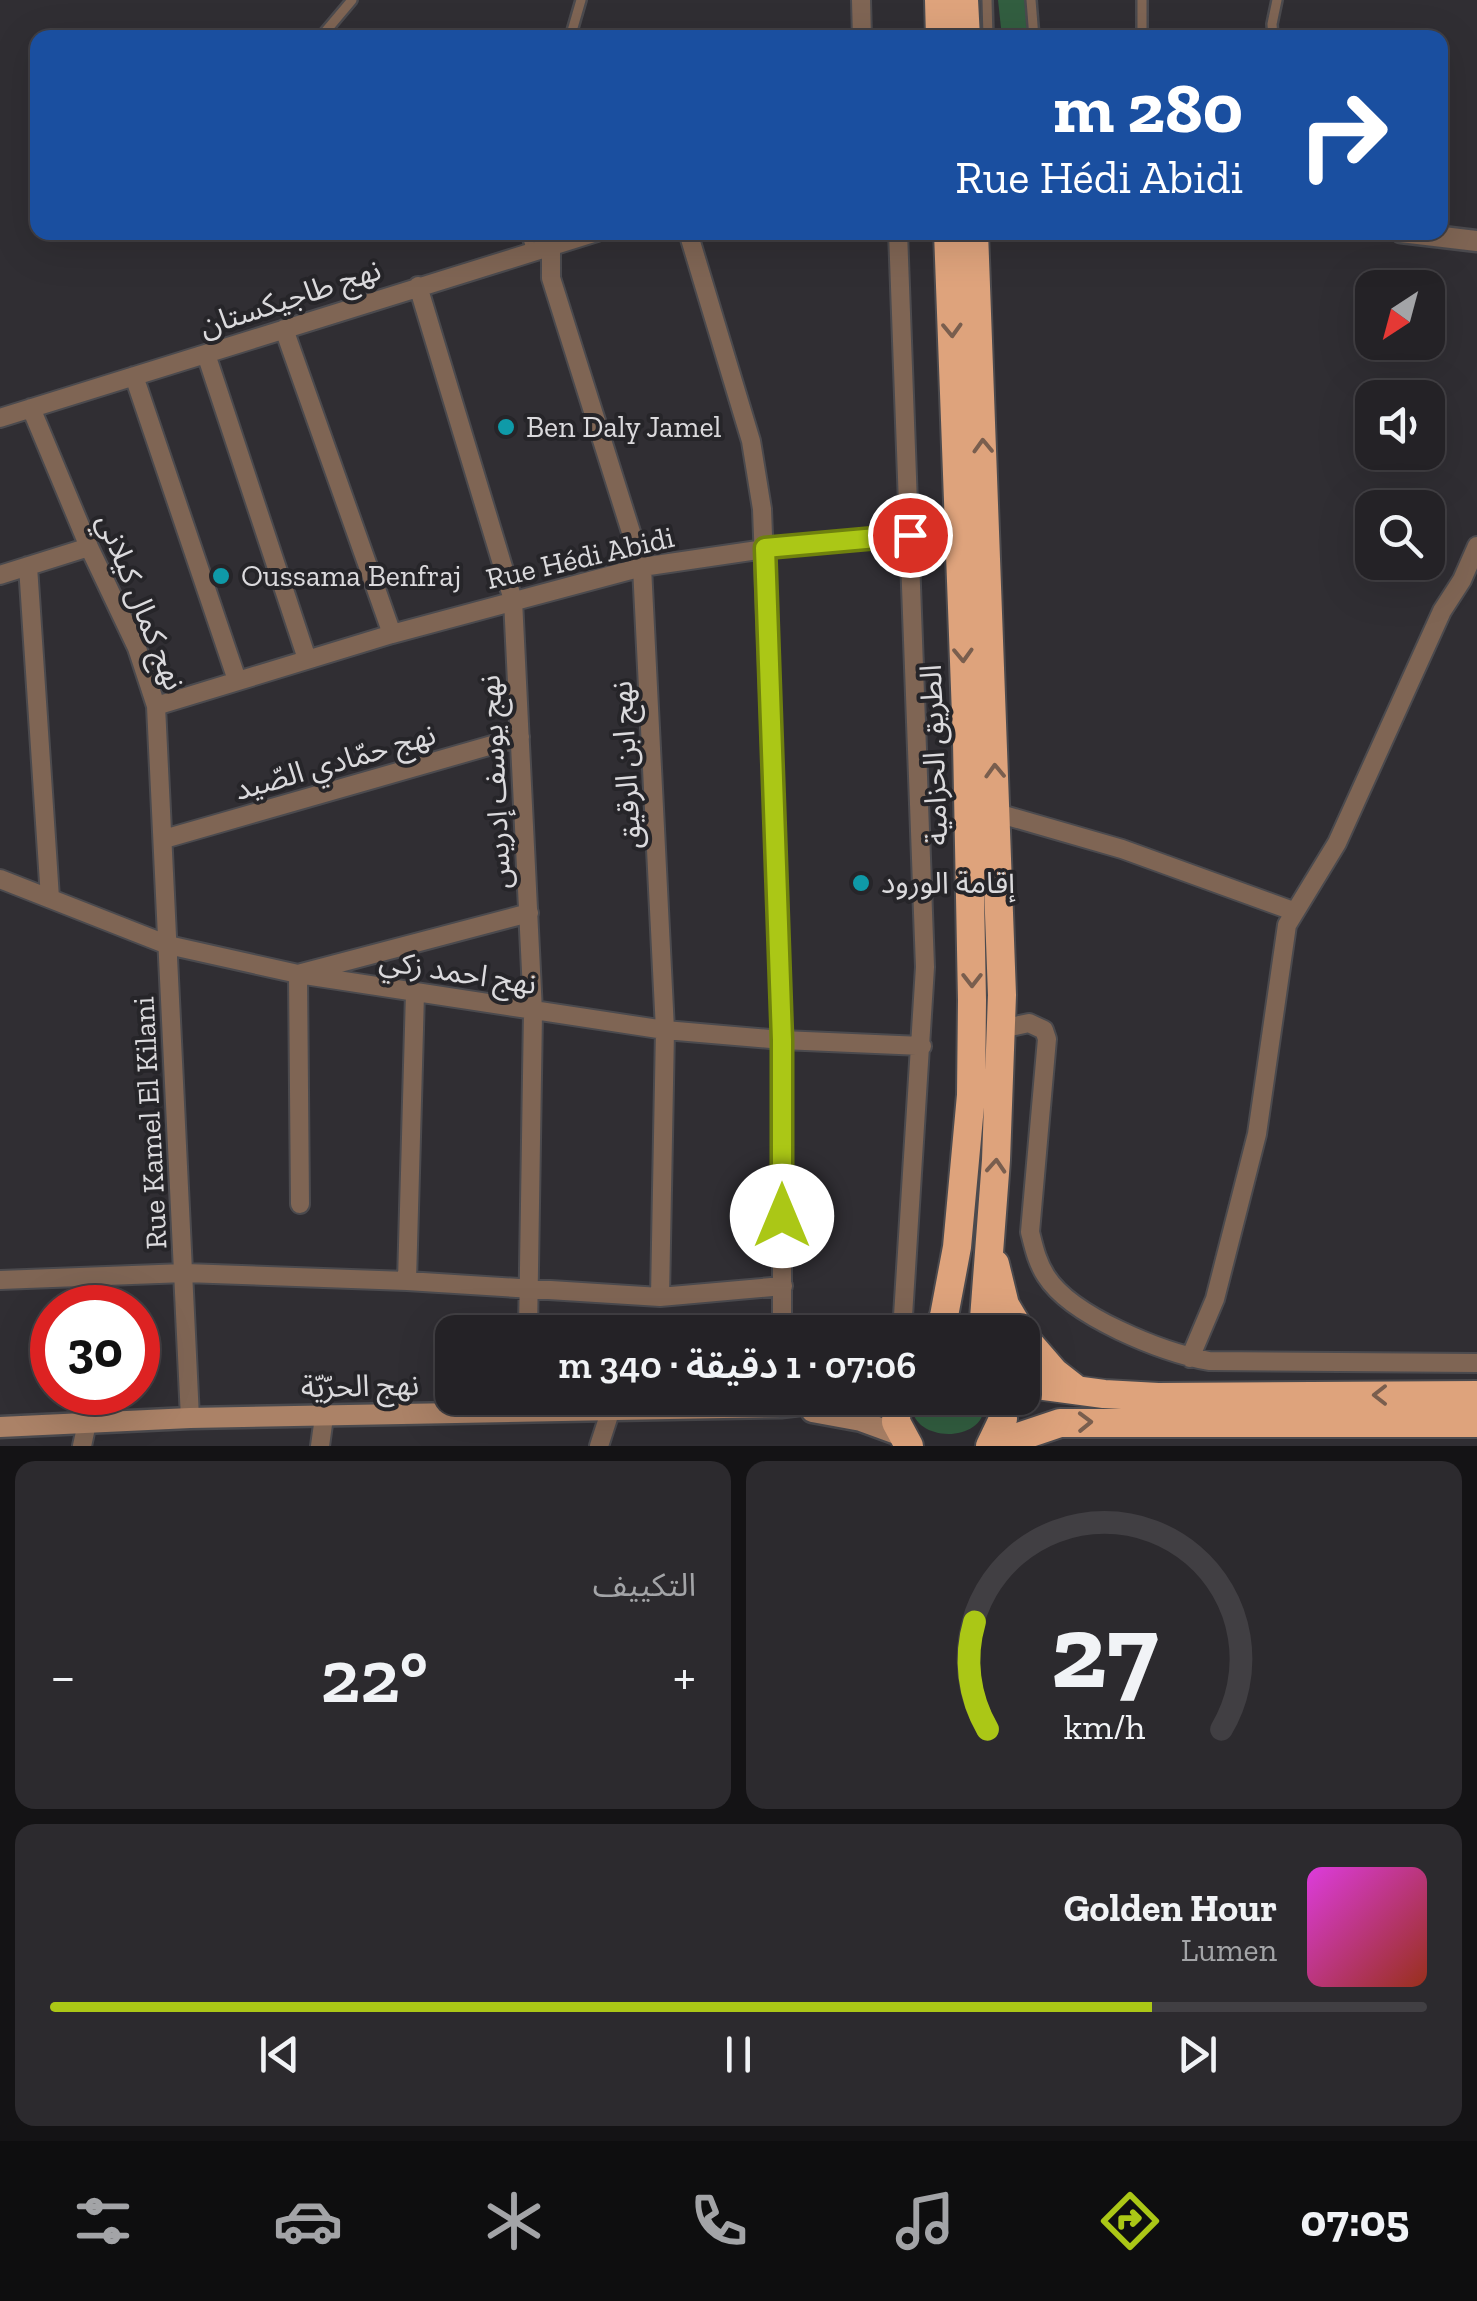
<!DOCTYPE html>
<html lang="ar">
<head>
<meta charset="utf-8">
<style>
  body { margin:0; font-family:"Zilla Slab","Noto Sans Arabic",serif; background:#2c2a2e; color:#f1f3f6; direction:rtl; height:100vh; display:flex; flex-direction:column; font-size:38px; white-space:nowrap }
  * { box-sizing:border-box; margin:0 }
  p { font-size:32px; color:#a3a4a7 }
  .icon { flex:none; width:55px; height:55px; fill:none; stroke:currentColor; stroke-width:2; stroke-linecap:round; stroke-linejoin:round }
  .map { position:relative; height:1446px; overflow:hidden; direction:ltr }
  .drawer { display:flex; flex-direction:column; gap:15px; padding:15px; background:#141315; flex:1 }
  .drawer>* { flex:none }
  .top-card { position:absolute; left:30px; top:30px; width:1418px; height:210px; border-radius:20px; box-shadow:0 10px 40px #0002,0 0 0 2px #413f43; direction:rtl; background:#1a4fa0; color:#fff; overflow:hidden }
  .needle { width:65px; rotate:216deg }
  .buttons { position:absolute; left:1355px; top:270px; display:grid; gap:20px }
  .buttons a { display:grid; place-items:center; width:90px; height:90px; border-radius:20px; background:#242226; box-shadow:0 10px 40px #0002,0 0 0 2px #413f43; font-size:50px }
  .speed { position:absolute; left:30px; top:1285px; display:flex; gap:20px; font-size:50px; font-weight:700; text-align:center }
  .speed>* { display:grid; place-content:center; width:130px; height:130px; border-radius:50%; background:#242226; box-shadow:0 10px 40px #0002,0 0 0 2px #413f43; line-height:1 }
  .speed .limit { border:15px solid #d22; background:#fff; color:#111 }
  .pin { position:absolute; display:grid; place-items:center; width:85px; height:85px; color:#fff; margin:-42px; border:5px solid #fff; border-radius:50%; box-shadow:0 2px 10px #0007 }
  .me { position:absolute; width:110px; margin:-55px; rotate:0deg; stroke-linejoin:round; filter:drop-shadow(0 0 8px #0008) }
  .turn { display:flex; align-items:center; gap:35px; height:210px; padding:0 40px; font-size:45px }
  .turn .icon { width:130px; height:130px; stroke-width:2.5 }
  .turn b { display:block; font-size:70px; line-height:85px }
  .big { font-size:75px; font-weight:600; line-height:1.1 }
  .drawer .card { flex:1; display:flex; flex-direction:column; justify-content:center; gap:15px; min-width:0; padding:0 35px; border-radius:20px; background:#2c2a2e }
  .drawer .dial { align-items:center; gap:0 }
  .dial svg { height:260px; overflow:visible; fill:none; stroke:#413f43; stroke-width:7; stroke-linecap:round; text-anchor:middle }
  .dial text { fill:#f1f3f6; stroke:none }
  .song { display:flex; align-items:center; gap:30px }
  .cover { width:120px; height:120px; border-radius:15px; background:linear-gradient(135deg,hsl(300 70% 55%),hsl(10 70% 35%)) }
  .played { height:10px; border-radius:5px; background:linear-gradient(90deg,#abc716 80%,#413f43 80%) }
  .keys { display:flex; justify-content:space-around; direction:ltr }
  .heat { display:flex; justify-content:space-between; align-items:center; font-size:55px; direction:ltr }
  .drawer .tiles { flex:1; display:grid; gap:15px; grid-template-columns:1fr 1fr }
  .card:last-child { grid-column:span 2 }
  .trip { position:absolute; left:435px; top:1315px; width:605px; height:100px; border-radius:20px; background:#242226; box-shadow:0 10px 40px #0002,0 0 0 2px #413f43; font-weight:600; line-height:100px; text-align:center; direction:rtl }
  .tabs { display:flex; height:160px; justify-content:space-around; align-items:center; background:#0e0e0f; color:#a3a4a7 }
  .tabs .icon { width:70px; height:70px }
  .tabs .selected { color:#abc716 }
  .tabs b { font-size:45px; color:#f1f3f6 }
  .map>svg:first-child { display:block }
  .green { fill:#325e40 }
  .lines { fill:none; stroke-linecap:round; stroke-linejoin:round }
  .service-casing { stroke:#4b4a4e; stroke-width:14 }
  .minor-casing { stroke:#4b4a4e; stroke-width:22 }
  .tertiary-casing { stroke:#4b4a4e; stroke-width:25 }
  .secondary-casing { stroke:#4b4a4e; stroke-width:25 }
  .trunk-casing { stroke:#4b4a4e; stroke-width:32 }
  .service { stroke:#7f6554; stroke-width:9 }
  .minor { stroke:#7f6554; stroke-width:18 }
  .tertiary { stroke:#7f6554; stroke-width:20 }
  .secondary { stroke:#ab8267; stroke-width:20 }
  .trunk { stroke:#dea37c; stroke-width:28 }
  .oneway { stroke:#795e4e }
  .route-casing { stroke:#6f810e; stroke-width:25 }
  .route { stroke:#abc716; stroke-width:18 }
  .culture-dot { fill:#0f9aa8; stroke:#262529; stroke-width:4 }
  .labels { text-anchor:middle; stroke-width:8; stroke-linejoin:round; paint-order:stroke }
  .street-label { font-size:30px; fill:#dbdadd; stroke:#262529 }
  .poi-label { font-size:30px; fill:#dbdadd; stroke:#262529; text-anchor:start }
</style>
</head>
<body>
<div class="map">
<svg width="1477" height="1446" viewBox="0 0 1477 1446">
  <rect width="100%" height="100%" fill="#302e33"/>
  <path class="green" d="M 998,0 L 1025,0 L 1028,37 L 1002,37 Z
    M 913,1398 L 983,1398 C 995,1446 902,1446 913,1398 Z"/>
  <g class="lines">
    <g class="service-casing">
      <path id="service" d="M 987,0 L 988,38
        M 1031,0 L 1034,38
        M 1142,0 L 1142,38
        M 320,38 L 352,0
        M 570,38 L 581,0
        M 1273,38 L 1272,24 L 1277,0
        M 526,232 L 532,252"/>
    </g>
    <g class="minor-casing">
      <path id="minor" d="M 861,0 L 862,38
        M 688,232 L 751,441 L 762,509 L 782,1040 L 782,1332
        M 898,232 L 925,967 L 902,1332
        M 551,246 L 551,278 L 642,567 L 665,1030 L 660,1297
        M 418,286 L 513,600 L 533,1012 L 528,1332
        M 284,329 L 392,634
        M 206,354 L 307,659
        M 134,376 L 237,680
        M 31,408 L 89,547 L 137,648 L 156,706 L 190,1418
        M 0,418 L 597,232
        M 28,566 L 50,898
        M 0,575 L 89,547
        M 156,706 L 392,634 L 642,567 L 765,549 L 910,535
        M 997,813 L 1122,849 L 1293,911
        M 164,839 L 520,737
        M 0,879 L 168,945 L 298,974 L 665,1030 L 782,1040 L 922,1046
        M 1001,1029 L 1029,1023 L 1044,1030 L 1047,1039 L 1030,1232 C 1034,1248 1037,1262 1046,1276 C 1072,1317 1162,1352 1209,1361 L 1477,1363
        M 300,1204 L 298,974 L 529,913
        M 0,1280 L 185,1273 L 407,1281 L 660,1297 L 783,1286
        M 407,1281 L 415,993
        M 1190,1358 L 1215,1299 L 1257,1134 L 1287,925 L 1337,843 L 1442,611 L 1462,580 L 1477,546
        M 82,1446 L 87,1423
        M 320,1446 L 324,1417
        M 599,1446 L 610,1412"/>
    </g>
    <g class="tertiary-casing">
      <path id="tertiary" d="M 1401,232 L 1477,241"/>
    </g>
    <g class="secondary-casing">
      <path id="secondary" d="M 812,1412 L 861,1421 L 902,1436
        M 0,1427 L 190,1418 L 781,1407 L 857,1398"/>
    </g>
    <g class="trunk-casing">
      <path id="trunk" d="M 939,0 L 940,38
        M 964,0 L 966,38
        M 974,232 L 1002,995 L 996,1160 L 983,1332
        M 995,1264 L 1005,1305 L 1021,1332
        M 937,1332 L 944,1316 L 957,1247 L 971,1095 L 972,1000 L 967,742 L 948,232
        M 1022,1335 L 1054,1372 L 1077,1390
        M 1022,1383 L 1104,1394 L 1158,1397 L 1477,1395
        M 897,1398 L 896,1422 L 909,1446
        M 990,1446 L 1003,1419 L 1001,1398
        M 992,1446 L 1060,1423 L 1477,1423"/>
    </g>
    <use href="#service" class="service"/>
    <use href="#minor" class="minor"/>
    <use href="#tertiary" class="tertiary"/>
    <use href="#secondary" class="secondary"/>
    <use href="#trunk" class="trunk"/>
  </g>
  <defs><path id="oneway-chevron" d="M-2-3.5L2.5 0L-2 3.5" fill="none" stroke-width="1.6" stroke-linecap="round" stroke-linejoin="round" transform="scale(2.5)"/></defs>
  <g class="oneway">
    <use href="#oneway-chevron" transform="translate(952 330) rotate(88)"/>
    <use href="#oneway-chevron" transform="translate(983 446) rotate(-92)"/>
    <use href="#oneway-chevron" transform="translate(963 655) rotate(88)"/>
    <use href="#oneway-chevron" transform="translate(995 771) rotate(-92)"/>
    <use href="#oneway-chevron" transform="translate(972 980) rotate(90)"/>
    <use href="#oneway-chevron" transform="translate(996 1166) rotate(-86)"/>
    <use href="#oneway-chevron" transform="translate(1380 1395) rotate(180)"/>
    <use href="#oneway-chevron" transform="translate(1085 1422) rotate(-1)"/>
  </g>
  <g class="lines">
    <g class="route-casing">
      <path id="route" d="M 782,1216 L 782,1040 L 765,548 L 910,535"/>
    </g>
    <use href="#route" class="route"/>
  </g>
  <g class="culture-dot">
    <circle cx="506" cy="427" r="10"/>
    <circle cx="221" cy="576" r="10"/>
    <circle cx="861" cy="883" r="10"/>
  </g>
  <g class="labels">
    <g class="street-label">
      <text transform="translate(290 298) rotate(-18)" y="10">نهج طاجيكستان</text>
      <text transform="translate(580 558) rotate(-13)" y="10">Rue Hédi Abidi</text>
      <text transform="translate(141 602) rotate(68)" y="10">نهج كمال كيلاني</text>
      <text transform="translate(934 755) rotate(-92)" y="10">الطريق الحزامية</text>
      <text transform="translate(335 762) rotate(-16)" y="10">نهج حمّادي الصّيد</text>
      <text transform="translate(626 765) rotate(-93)" y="10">نهج ابن الرقيق</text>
      <text transform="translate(495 782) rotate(-93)" y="10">نهج يوسف إدريس</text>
      <text transform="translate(458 972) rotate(9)" y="10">نهج احمد زكي</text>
      <text transform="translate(150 1123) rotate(-93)" y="10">Rue Kamel El Kilani</text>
      <text transform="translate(360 1386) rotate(-1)" y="10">نهج الحرّيّة</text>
    </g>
    <g class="poi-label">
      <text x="526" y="437">Ben Daly Jamel</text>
      <text x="241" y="586">Oussama Benfraj</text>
      <text x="881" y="893">إقامة الورود</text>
    </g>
  </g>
</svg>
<div class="buttons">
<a><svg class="needle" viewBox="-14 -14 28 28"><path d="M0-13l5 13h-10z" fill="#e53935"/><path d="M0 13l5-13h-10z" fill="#a3a4a7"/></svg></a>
<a><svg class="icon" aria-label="sound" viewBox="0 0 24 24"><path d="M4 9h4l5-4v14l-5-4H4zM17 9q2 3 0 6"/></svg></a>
<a><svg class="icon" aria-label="search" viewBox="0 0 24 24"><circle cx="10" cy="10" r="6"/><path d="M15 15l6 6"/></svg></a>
</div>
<div class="speed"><div class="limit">30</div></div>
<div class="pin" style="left:910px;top:535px;background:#d93025"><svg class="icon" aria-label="arrive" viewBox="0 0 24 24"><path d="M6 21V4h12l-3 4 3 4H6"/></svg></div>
<svg class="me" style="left:782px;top:1216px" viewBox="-20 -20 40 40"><circle r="19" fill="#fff"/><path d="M0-13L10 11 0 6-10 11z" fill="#abc716"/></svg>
<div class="trip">07:06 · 1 دقيقة · 340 m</div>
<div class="top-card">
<div class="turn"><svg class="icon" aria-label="right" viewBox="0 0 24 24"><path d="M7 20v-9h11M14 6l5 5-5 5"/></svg><div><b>280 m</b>Rue Hédi Abidi</div></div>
</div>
</div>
<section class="drawer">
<div class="tiles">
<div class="card dial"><svg viewBox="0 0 100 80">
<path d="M14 69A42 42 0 1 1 86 69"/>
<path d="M14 69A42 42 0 0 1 10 36" stroke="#abc716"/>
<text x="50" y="56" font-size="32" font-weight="700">27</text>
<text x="50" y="72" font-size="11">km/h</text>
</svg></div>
<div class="card"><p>التكييف</p>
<div class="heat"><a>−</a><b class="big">22°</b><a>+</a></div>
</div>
<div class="card">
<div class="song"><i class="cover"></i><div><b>Golden Hour</b><p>Lumen</p></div></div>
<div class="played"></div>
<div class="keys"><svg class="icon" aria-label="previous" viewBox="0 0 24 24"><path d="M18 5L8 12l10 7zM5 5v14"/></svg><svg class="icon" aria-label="pause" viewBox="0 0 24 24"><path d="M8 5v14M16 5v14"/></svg><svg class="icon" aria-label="next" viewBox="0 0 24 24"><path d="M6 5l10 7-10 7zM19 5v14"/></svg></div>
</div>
</div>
</section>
<nav class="tabs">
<b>07:05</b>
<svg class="icon selected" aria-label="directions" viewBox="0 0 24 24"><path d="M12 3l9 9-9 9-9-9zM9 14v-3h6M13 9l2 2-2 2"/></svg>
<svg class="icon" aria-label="music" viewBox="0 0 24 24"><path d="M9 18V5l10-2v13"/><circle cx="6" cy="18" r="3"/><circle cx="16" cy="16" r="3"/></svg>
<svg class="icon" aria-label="phone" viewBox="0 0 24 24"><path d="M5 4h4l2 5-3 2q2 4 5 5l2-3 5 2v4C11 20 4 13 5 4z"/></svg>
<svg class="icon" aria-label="climate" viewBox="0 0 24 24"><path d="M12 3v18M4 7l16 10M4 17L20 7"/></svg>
<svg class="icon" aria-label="car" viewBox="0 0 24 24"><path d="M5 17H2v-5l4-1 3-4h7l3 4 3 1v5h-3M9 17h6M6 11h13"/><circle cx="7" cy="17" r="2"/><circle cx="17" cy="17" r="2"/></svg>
<svg class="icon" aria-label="filters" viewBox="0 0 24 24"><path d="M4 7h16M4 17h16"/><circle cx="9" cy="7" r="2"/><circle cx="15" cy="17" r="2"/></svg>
</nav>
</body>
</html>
